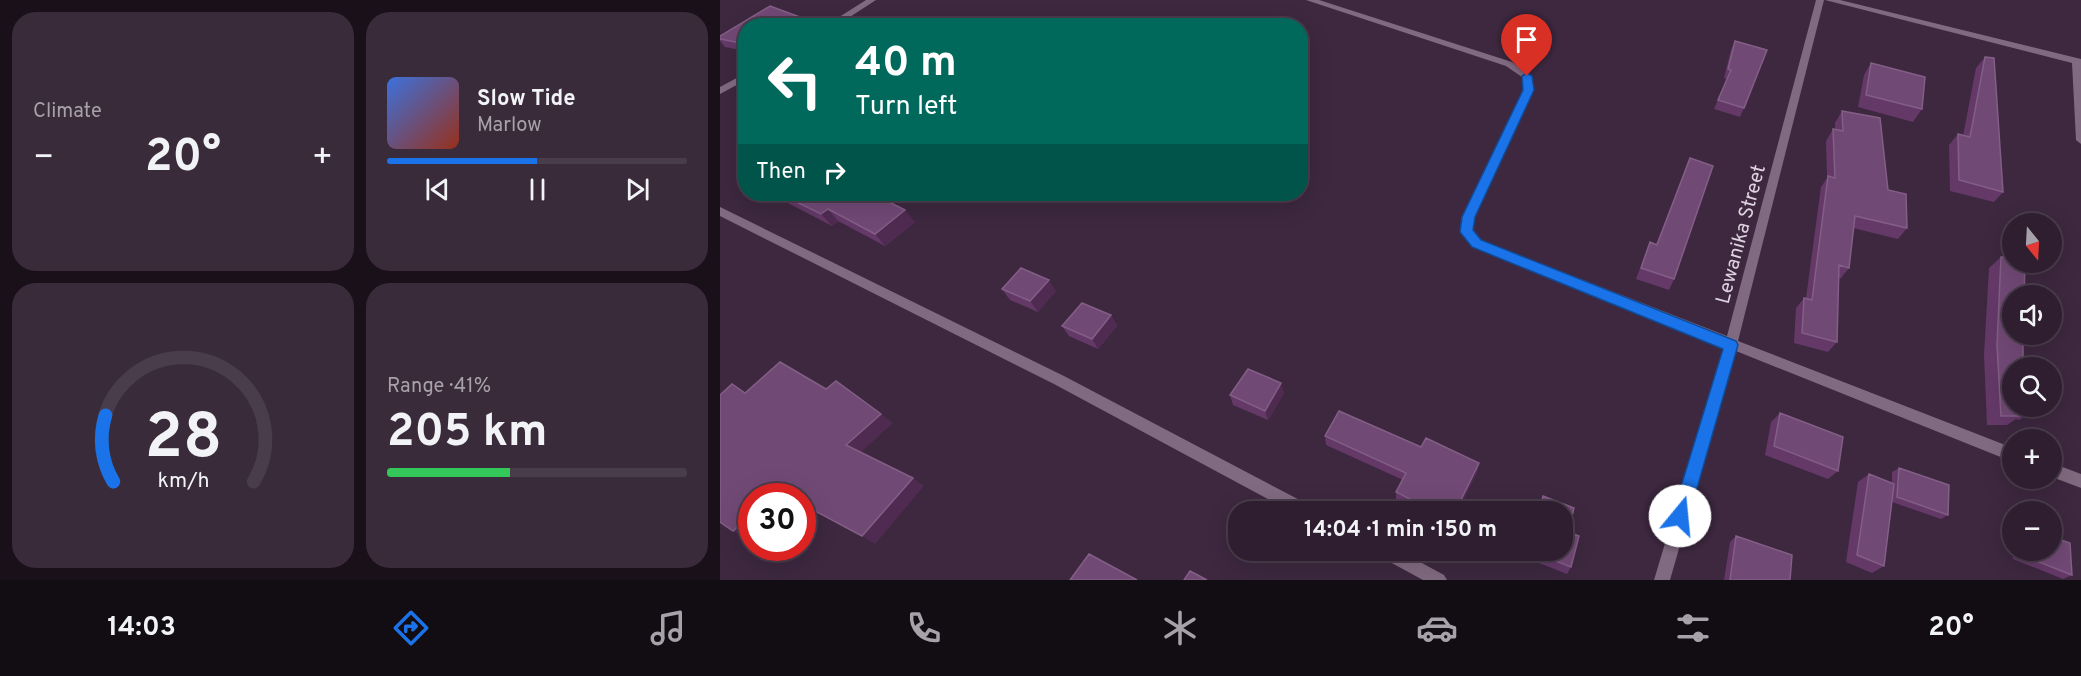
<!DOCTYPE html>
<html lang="en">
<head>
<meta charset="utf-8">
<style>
  body { margin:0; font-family:Overpass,sans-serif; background:#3a2b3b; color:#f1f3f6; height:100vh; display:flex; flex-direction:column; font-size:22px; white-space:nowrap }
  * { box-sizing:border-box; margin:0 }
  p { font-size:20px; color:#a7a2aa }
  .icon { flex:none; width:33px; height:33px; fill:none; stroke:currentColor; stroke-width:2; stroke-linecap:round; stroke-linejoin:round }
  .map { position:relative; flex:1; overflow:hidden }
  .sheet { display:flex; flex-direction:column; gap:12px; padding:12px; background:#19101a; width:720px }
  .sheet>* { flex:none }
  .banner { position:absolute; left:18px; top:18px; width:570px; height:183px; border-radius:24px; box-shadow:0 6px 24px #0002,0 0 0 2px #493c4b; background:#00695c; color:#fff; overflow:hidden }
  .needle { width:39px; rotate:162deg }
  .controls { position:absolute; left:1282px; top:213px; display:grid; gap:12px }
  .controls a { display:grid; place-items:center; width:60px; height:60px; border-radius:50%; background:#2e1e2f; box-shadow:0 6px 24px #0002,0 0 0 2px #493c4b; font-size:30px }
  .speed { position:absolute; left:18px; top:483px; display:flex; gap:12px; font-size:30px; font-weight:700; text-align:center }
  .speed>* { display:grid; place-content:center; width:78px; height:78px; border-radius:50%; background:#2e1e2f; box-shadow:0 6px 24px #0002,0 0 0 2px #493c4b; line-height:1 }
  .speed .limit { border:9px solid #d22; background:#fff; color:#111 }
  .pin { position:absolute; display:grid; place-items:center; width:51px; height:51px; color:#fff; margin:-62px -26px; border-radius:50% 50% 50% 0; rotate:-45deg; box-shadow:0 0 6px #0007 }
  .pin .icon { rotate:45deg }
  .me { position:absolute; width:66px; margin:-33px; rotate:17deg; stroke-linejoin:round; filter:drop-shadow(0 0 4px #0008) }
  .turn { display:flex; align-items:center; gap:21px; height:126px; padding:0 18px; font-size:27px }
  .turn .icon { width:78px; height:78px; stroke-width:2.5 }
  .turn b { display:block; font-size:42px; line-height:51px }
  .then { display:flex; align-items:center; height:57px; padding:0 18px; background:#0003; gap:12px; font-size:22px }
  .big { font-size:45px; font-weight:700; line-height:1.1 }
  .sheet .card { flex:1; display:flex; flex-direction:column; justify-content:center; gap:9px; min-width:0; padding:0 21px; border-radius:24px; background:#3a2b3b }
  .sheet .dial { align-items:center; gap:0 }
  .dial svg { height:156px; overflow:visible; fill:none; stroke:#493c4b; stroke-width:7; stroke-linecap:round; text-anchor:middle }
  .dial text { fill:#f1f3f6; stroke:none }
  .song { display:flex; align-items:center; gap:18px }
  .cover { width:72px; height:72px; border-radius:9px; background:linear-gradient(135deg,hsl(220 70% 55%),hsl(10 70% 35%)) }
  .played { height:6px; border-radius:3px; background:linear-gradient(90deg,#1a73e8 50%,#493c4b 50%) }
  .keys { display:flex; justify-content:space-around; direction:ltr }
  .heat { display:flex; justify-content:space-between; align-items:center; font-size:33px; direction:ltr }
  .charge { height:9px; border-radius:4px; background:linear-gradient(90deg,#34c759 41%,#493c4b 0) }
  .sheet .tiles { flex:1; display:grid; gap:12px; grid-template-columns:repeat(2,1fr) }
  .trip { position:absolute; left:508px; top:501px; width:345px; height:60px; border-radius:24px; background:#2e1e2f; box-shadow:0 6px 24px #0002,0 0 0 2px #493c4b; font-weight:700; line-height:60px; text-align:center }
  .tab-bar { display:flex; height:96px; justify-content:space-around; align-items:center; background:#120c13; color:#a7a2aa }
  .tab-bar .icon { width:42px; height:42px }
  .tab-bar .current { color:#1a73e8 }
  .tab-bar b { font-size:27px; color:#f1f3f6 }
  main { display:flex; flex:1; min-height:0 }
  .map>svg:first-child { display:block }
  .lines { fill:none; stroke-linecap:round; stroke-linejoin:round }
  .street { fill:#806a81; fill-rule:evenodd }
  .wall { fill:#643968 }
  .shaded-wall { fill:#4f2b52 }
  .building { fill:#714975; stroke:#835e86; stroke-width:1.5 }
  .route { fill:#1a73e8; stroke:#114b97; stroke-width:1.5 }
  .labels { text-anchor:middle; stroke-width:6; stroke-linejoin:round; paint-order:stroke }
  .street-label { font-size:20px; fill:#dfd2e0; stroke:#3d283f }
</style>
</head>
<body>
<main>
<section class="sheet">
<div class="tiles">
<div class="card"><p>Climate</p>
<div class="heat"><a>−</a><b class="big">20°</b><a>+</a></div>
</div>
<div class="card">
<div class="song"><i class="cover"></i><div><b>Slow Tide</b><p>Marlow</p></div></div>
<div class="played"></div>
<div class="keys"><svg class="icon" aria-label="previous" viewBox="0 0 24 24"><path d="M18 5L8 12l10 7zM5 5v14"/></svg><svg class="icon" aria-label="pause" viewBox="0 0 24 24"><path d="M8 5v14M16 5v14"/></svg><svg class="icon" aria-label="next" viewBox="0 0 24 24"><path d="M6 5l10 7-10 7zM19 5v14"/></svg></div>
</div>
<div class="card dial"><svg viewBox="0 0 100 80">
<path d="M14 69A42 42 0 1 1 86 69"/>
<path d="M14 69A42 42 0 0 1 10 35" stroke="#1a73e8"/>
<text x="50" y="56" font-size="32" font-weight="700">28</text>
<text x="50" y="72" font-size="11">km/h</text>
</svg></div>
<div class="card"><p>Range · 41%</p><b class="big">205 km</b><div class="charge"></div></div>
</div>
</section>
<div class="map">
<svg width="1361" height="580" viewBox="0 0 1361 580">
  <rect width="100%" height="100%" fill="#3d283f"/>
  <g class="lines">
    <path class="street" d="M 146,0 L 156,0 L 116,26 L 105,26 Z
      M 586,0 L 599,0 L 792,62 L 810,74 L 813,90 L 754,217 L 752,231 L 760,240 L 1007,336 L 1096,0 L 1104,0 L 1018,341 L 1293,448 L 1293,462 L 1016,351 L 950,580 L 934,580 L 1004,347 L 752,246 L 740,232 L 742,217 L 803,90 L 802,77 L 786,66 Z
      M 1105,0 L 1120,0 L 1361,59 L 1361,144 L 1356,140 L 1352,63 Z
      M 26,73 L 26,80 L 0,94 L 0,87 Z
      M 0,207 L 344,376 L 593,507 L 595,512 L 572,512 L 334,384 L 0,216 Z
      M 1332,463 L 1361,474 L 1361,488 L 1332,477 Z
      M 655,550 L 678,550 L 724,575 L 727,580 L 703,580 L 657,555 Z"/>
  </g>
  <path class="wall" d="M 26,26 L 26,51 L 5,47 L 0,41 L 0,36 Z
    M 1015,41 L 1024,108 L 1020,117 L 994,109 L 1007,79 L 1004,78 L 1011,50 Z
    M 1265,57 L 1283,192 L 1274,202 L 1230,191 L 1229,145 L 1238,134 L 1243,136 L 1256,68 Z
    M 1151,63 L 1202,109 L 1193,122 L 1138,107 L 1144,75 Z
    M 1122,111 L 1168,190 L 1187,228 L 1178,239 L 1133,228 L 1129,268 L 1120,279 L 1119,278 L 1117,342 L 1108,352 L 1074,343 L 1076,308 L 1084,298 L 1086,298 L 1101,187 L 1107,178 L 1106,141 L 1113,129 L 1115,130 L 1115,123 Z
    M 970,158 L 954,279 L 949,290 L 916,279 L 930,242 L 936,244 Z
    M 58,194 L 154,194 L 195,222 L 165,246 L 118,221 L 112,226 L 68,203 Z
    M 1281,257 L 1313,411 L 1299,420 L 1296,419 L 1287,425 L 1267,425 L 1264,355 L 1269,268 Z
    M 282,289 L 336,291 L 318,312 L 290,300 Z
    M 391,315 L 397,326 L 378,349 L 349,336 L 342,326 Z
    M 564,393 L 548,420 L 513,405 L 510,395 Z
    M 1060,413 L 1118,471 L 1108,479 L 1045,455 L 1051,422 Z
    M 605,436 L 701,447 L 759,463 L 757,472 L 737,512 L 699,512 L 676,500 L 676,492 L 683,480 L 606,445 Z
    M 1179,468 L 1228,515 L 1221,519 L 1172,502 L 1164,566 L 1152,573 L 1126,562 L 1138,482 L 1149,474 L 1172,483 L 1172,472 Z
    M 823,496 L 854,508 L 848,532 L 859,536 L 851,567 L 847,574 L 804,557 L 806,550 L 843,550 L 843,512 L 818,512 Z
    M 1293,529 L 1293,550 L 1332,550 L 1352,575 L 1343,579 L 1293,559 Z
    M 1016,536 L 1070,580 L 1004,580 L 1010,542 Z"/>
  <path class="shaded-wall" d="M 108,209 L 118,221 L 112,226 L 101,214 Z
    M 185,210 L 195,222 L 165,246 L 155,234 Z
    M 329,280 L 336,291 L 318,312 L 310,301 Z
    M 391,315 L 397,326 L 378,349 L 372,339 Z
    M 561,383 L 564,393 L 548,420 L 545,411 Z
    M 161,414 L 173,423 L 139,454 L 126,445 Z
    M 759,463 L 757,472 L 737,512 L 735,512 Z
    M 193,478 L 204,486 L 155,544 L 142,536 Z
    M 56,492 L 65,496 L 51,496 Z
    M 32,514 L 32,537 L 29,539 L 13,531 Z"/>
  <path class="building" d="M 50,6 L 104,26 L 26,26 L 26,44 L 0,39 L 0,36 Z
    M 1015,41 L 1047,50 L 1024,108 L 998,100 L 1011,70 L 1008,69 Z
    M 1265,57 L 1274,58 L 1283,192 L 1239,180 L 1238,134 L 1250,137 Z
    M 1151,63 L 1205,77 L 1202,109 L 1146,95 Z
    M 1122,111 L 1160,118 L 1168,190 L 1186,194 L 1187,228 L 1135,216 L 1129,268 L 1119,265 L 1117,342 L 1082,333 L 1084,298 L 1092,300 L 1108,176 L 1115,178 L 1113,129 L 1123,131 Z
    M 970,158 L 993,166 L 954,279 L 921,268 L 930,242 L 937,245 Z
    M 60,194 L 153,194 L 185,210 L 155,234 L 108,209 L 101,214 Z
    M 1281,257 L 1293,257 L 1293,262 L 1305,262 L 1304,296 L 1293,296 L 1293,334 L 1303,334 L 1303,362 L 1310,364 L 1310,368 L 1293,368 L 1293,406 L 1313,406 L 1313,411 L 1302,407 L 1302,416 L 1281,416 L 1277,345 Z
    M 301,268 L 329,280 L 310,301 L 282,289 Z
    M 362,303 L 391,315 L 372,339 L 342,326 Z
    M 60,362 L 106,389 L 116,381 L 161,414 L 126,445 L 193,478 L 142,536 L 82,504 L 82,496 L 62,496 L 56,492 L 51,496 L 32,496 L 32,514 L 13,531 L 0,522 L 0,395 L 12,384 L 25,393 Z
    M 528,369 L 561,383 L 545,411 L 510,395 Z
    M 619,411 L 701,447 L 706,438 L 759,463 L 735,512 L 715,512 L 676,492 L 686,473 L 605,436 Z
    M 1060,413 L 1123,437 L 1118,471 L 1054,446 Z
    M 1179,468 L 1229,485 L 1228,515 L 1177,497 Z
    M 1149,474 L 1174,484 L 1164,566 L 1137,555 Z
    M 823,496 L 854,508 L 848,532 L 859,536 L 851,567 L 808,550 L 843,550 L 843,512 L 819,512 Z
    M 1016,536 L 1072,555 L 1070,580 L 1010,580 Z
    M 1332,537 L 1350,543 L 1352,575 L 1301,555 L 1301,550 L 1332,550 Z
    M 369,554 L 417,580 L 350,580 Z
    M 470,571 L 487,580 L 464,580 Z"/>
  <path class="route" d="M 807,73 L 812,76 L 814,90 L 755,217 L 753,230 L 761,240 L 1016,341 L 1018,345 L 969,516 L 966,522 L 960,524 L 955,522 L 952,516 L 1003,349 L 752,247 L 740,232 L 742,217 L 803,90 L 802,76 Z"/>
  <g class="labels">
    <g class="street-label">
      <text transform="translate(1020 234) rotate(-75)" y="7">Lewanika Street</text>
    </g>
  </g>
</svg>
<div class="controls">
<a><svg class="needle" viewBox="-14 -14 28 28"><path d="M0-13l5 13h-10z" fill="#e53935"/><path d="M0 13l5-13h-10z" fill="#a7a2aa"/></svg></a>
<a><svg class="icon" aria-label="sound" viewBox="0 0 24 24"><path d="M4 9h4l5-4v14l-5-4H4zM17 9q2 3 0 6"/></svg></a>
<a><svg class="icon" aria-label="search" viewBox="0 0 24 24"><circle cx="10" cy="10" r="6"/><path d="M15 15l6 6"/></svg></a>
<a>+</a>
<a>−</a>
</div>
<div class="speed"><div class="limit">30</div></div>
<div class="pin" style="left:807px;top:76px;background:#d93025"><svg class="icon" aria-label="arrive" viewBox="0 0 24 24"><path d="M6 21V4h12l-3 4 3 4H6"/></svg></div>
<svg class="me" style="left:960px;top:516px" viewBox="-20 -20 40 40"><circle r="19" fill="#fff"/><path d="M0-13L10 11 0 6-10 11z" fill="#1a73e8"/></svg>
<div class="trip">14:04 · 1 min · 150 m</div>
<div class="banner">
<div class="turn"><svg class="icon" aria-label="left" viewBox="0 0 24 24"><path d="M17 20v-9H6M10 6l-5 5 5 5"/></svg><div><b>40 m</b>Turn left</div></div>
<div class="then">Then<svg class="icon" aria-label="right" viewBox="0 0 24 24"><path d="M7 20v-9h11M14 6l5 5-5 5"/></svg></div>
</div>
</div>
</main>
<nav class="tab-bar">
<b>14:03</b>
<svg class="icon current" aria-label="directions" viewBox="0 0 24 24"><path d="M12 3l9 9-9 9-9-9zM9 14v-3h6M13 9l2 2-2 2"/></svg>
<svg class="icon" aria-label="music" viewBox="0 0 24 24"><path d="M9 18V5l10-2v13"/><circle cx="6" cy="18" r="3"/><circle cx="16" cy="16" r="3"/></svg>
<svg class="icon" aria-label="phone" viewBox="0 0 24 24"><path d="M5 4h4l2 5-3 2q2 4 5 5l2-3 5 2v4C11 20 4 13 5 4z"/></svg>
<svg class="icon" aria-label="climate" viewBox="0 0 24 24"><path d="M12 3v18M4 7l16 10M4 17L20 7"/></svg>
<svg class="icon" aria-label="car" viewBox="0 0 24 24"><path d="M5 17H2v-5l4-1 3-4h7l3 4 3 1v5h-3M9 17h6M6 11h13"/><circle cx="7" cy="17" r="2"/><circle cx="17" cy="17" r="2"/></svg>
<svg class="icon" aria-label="filters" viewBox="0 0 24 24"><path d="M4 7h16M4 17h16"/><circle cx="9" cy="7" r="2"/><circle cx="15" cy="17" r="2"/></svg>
<b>20°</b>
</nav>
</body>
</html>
